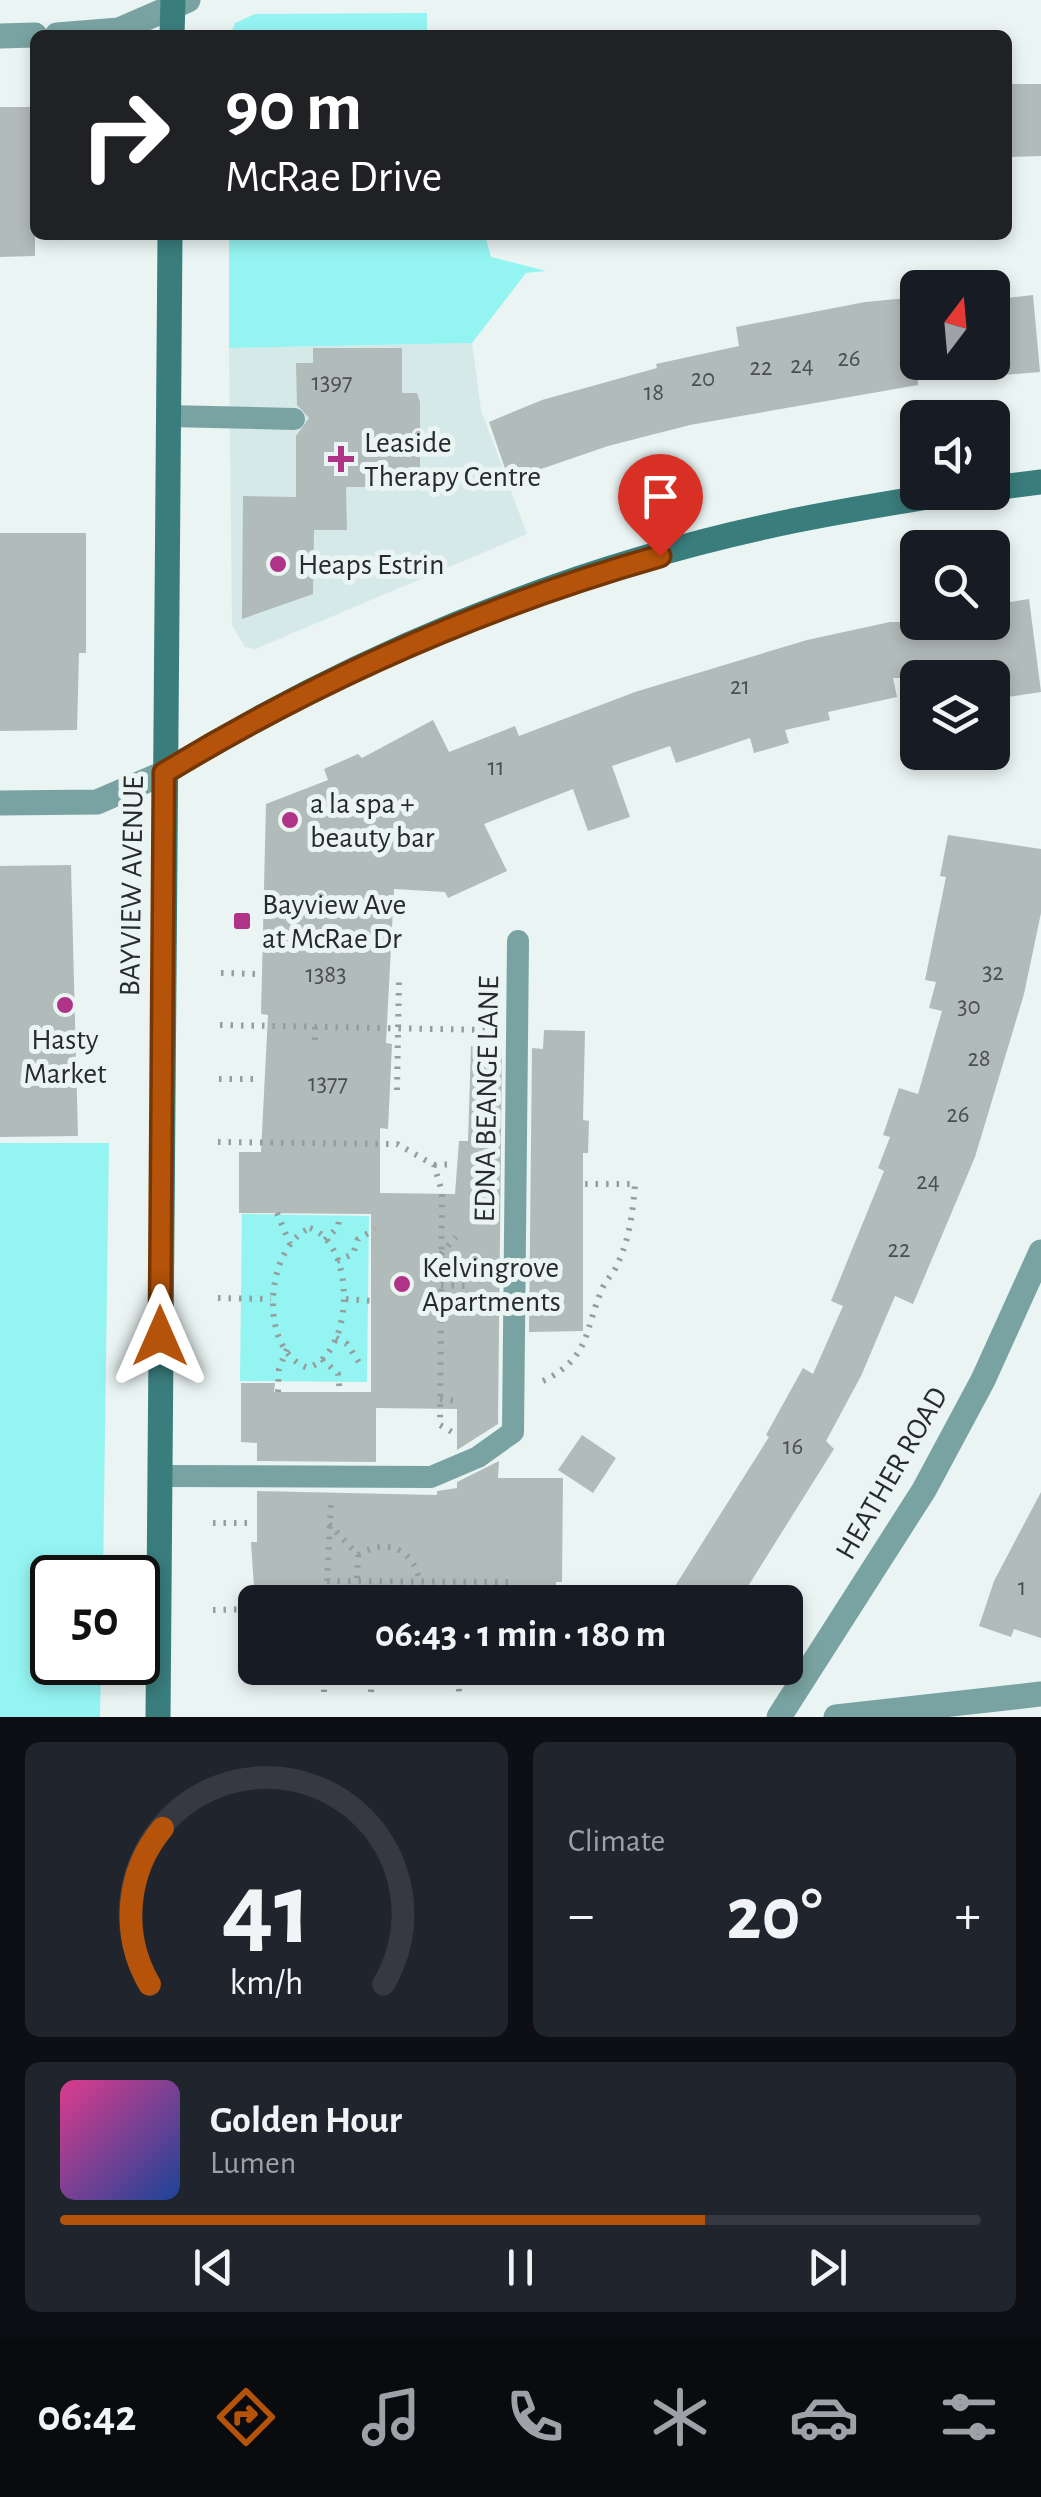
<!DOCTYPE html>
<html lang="en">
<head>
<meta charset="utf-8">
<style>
  body { margin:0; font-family:"Alegreya Sans",sans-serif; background:#20242c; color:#f1f3f6; height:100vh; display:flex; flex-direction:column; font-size:38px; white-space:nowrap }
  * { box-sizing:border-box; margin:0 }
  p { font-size:32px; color:#9ea1a6 }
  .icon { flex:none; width:55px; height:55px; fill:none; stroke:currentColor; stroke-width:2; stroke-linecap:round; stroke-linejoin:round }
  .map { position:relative; height:1717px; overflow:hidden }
  .panel { display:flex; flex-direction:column; gap:25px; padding:25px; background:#0d0f14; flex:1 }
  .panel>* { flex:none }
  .banner { position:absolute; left:30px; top:30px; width:982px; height:210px; border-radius:15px; box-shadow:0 5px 15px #0003; background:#202124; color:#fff; overflow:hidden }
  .needle { width:65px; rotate:16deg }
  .controls { position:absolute; left:900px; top:270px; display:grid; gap:20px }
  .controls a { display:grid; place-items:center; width:110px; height:110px; border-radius:15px; background:#171b24; box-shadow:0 5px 15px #0003; font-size:50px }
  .speed { position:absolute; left:30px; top:1555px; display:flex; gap:20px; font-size:50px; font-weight:700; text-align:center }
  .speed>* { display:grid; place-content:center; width:130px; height:130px; border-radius:50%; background:#171b24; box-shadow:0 5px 15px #0003; line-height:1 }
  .speed .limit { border:5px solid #111; border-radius:15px; background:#fff; color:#111 }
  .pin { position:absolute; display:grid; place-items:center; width:85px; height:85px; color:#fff; margin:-102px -42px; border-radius:50% 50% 50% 0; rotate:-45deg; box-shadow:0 0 10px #0007 }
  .pin .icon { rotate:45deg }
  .me { position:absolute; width:110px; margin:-55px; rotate:0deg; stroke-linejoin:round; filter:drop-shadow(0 0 8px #0008) }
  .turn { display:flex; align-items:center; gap:35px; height:210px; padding:0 30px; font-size:45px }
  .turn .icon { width:130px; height:130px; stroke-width:2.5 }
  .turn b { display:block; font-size:70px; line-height:85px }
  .big { font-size:75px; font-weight:700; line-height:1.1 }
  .panel .widget { flex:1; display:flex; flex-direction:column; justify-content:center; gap:15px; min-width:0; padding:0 35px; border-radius:15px; background:#20242c }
  .panel .dial { align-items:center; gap:0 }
  .dial svg { height:260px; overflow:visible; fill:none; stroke:#363941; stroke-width:7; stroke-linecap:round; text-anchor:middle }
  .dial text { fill:#f1f3f6; stroke:none }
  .song { display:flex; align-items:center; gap:30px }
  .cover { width:120px; height:120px; border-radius:15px; background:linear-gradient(135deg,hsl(330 70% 55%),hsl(220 70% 35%)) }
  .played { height:10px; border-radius:5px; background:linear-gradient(90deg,#b45309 70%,#363941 70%) }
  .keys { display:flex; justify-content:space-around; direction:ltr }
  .heat { display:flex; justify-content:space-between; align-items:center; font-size:55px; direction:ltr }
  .panel .tiles { flex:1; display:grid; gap:25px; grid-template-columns:1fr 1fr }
  .widget:last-child { grid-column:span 2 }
  .trip { position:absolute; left:238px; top:1585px; width:565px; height:100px; border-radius:15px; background:#171b24; box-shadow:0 5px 15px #0003; font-weight:700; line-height:100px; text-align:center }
  .menu { display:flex; height:160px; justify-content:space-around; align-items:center; background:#090b0e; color:#9ea1a6 }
  .menu .icon { width:70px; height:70px }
  .menu .selected { color:#b45309 }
  .menu b { font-size:45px; color:#f1f3f6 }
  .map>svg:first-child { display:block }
  .built { fill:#d5e9e9 }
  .green { fill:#94f4f2 }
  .building { fill:#b1bbba }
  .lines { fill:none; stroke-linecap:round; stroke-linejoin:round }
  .path { stroke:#959d9d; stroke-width:6; stroke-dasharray:2.5 8; stroke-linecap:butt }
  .lane { stroke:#79a3a2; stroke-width:22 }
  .street { stroke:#79a3a2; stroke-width:25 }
  .secondary { stroke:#397d7c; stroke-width:25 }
  .route-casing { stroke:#753606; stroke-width:25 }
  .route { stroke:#b45309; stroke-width:18 }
  .poi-dot { fill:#af3487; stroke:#e9f4f3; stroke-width:4 }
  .labels { text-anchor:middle; stroke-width:10; stroke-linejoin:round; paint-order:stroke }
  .number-label { font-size:25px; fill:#4a4f4f }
  .poi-label { font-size:30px; fill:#272b2b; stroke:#e9f4f3; text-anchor:start }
  .street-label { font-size:30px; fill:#272b2b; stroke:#e9f4f3 }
</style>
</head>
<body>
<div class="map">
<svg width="1041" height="1717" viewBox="0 0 1041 1717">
  <rect width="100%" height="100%" fill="#e9f4f3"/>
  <path class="built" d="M 472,343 L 481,410 L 527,534 L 255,649 L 245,647 L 232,625 L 229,348 Z"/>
  <path class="green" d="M 427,13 L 427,35 L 230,35 L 235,23 L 255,14 Z
    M 229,235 L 485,235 L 491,257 L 546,271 L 526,273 L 472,343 L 229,348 Z
    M 0,1143 L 109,1143 L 103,1577 L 52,1578 L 52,1662 L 101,1663 L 100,1717 L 0,1717 Z
    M 242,1214 L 369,1216 L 367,1382 L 240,1381 Z"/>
  <path class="building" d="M 1008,84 L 1041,84 L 1041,156 L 1008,157 Z
    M 0,107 L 35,107 L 35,256 L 0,257 Z
    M 1033,295 L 1040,372 L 992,376 L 992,300 Z
    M 918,297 L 918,385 L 690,425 L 608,446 L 509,480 L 489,422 L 542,400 L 657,368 L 656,364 L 739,346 L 736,327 L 865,302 Z
    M 313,348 L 402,348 L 402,393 L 417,393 L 420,402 L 420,487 L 346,487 L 347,530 L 314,530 L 313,594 L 242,619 L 243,496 L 296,497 L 296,436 L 309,418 L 297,405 L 296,363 L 313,363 Z
    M 0,533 L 86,533 L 86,653 L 79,653 L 77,730 L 0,731 Z
    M 1029,599 L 1041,692 L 1008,697 L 1005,678 L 893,678 L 897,697 L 828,712 L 830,720 L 785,730 L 789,743 L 754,753 L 750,738 L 676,763 L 670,746 L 612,766 L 630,817 L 588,831 L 573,789 L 484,824 L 507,871 L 448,898 L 445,892 L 394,889 L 386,1043 L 392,1044 L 388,1129 L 380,1128 L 380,1193 L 455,1194 L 459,1141 L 468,1141 L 471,1046 L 502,1047 L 498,1424 L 457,1450 L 457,1409 L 376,1408 L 376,1462 L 257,1461 L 257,1443 L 241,1442 L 241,1383 L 275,1383 L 274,1392 L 371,1392 L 371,1214 L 239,1213 L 239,1152 L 261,1152 L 268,1015 L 261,1014 L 266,804 L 328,780 L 324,769 L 358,754 L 362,758 L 433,720 L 449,752 L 515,726 L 519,736 L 635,692 L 807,640 L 890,622 L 992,622 L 992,605 Z
    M 948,835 L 1041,849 L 1041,913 L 1024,994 L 975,1157 L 913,1304 L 895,1296 L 861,1376 L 826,1441 L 834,1449 L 745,1591 L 735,1602 L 665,1602 L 769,1437 L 766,1435 L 803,1368 L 813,1374 L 843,1306 L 831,1301 L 884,1171 L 878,1168 L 890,1137 L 883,1135 L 899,1088 L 918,1094 L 942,1011 L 929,1008 L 936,982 L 925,980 L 946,877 L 940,876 Z
    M 71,865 L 78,1136 L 0,1137 L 0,866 Z
    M 544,1030 L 585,1031 L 583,1120 L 589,1121 L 588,1153 L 583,1153 L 583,1331 L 529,1332 L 532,1048 L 543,1049 Z
    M 582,1435 L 616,1458 L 593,1493 L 558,1470 Z
    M 499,1461 L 498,1478 L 563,1478 L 562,1582 L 556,1582 L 556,1602 L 255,1602 L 251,1542 L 257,1542 L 257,1491 L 437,1495 L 437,1491 L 457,1488 L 457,1482 Z
    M 1041,1492 L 1041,1638 L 1014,1629 L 1011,1637 L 979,1626 L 994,1581 Z"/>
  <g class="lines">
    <path class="path" d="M 221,973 L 258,974
      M 220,1025 L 488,1030
      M 315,1027 L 315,1046
      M 219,1079 L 257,1079
      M 397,1090 L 399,976
      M 218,1142 L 397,1144 L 434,1165 L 442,1192 L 440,1425 L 457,1435
      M 434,1165 L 455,1164
      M 277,1213 L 290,1244
      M 310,1228 C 356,1244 355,1352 308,1368 C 258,1351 264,1248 310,1228 Z
      M 325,1240 L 338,1227 L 340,1214
      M 441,1254 L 456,1237
      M 337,1261 L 353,1254 L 358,1239 L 375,1229
      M 441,1285 L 465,1286
      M 218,1298 L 271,1299
      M 346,1299 L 372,1301
      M 336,1338 L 347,1344 L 362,1367
      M 322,1359 L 338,1374 L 340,1392
      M 543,1381 C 592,1357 584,1329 603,1287 C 606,1280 613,1274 616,1267 C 629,1242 633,1212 635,1184 L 583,1184
      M 278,1392 L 279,1369 L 287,1349
      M 440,1399 L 456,1401
      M 213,1523 L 254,1523
      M 329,1524 L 358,1555 L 357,1580
      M 358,1555 C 387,1537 413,1549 420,1582
      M 327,1581 L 509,1582
      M 326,1602 L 331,1504
      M 213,1610 L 252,1609
      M 458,1668 L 459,1692
      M 324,1692 L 325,1668
      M 371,1692 L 373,1668"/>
    <path class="lane" d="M 168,416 L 294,419
      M 160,1476 L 431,1477 L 478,1457 L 513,1432 L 518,941"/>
    <path class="street" d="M 57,35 L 119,30 L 188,0
      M 0,36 L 35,35
      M 0,803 L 97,802 L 164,773
      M 779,1717 L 924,1490 L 983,1380 L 1041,1252
      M 836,1717 L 1041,1694"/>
    <path class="secondary" d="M 172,35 L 173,0
      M 992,488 L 1041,482
      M 164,773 C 349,660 556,572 769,526 C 831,512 894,503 956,492
      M 158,1717 L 170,235"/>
  </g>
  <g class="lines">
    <g class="route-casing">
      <path id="route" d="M 160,1336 L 164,773 C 320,678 484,606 660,556"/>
    </g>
    <use href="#route" class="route"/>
  </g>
  <g class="poi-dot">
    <path d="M336 444h10v10h10v10h-10v10h-10v-10h-10v-10h10z"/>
    <circle cx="278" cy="564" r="10"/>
    <circle cx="290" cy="820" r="10"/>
    <rect x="232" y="911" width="20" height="20" rx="5"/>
    <circle cx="65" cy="1005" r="10"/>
    <circle cx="402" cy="1284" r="10"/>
  </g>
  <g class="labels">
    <g class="number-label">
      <text x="849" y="366">26</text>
      <text x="802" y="373">24</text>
      <text x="761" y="375">22</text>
      <text x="703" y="386">20</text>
      <text x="332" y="390">1397</text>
      <text x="654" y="400">18</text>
      <text x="740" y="694">21</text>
      <text x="496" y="775">11</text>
      <text x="993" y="980">32</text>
      <text x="326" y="982">1383</text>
      <text x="969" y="1014">30</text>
      <text x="979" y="1066">28</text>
      <text x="328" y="1091">1377</text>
      <text x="958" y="1122">26</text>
      <text x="928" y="1189">24</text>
      <text x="899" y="1257">22</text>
      <text x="793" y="1454">16</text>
      <text x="1022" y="1595">1</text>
    </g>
    <g class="poi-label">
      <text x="364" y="452">Leaside<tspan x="364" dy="34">Therapy Centre</tspan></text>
      <text x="298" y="574">Heaps Estrin</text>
      <text x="310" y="813">a la spa +<tspan x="310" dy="34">beauty bar</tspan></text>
      <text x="262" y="914">Bayview Ave<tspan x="262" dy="34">at McRae Dr</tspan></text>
      <text x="65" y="1049" text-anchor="middle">Hasty<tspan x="65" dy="34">Market</tspan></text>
      <text x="422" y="1277">Kelvingrove<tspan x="422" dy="34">Apartments</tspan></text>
    </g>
    <g class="street-label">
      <text transform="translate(131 886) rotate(-89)" y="10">BAYVIEW AVENUE</text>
      <text transform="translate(486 1099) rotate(-89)" y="10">EDNA BEANGE LANE</text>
      <text transform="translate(891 1473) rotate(-60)" y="10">HEATHER ROAD</text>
    </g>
  </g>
</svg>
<div class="controls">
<a><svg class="needle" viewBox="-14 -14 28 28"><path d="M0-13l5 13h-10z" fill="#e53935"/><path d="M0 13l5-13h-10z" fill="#9ea1a6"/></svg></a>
<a><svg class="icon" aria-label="sound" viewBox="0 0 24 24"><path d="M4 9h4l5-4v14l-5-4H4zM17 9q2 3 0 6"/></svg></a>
<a><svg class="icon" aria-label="search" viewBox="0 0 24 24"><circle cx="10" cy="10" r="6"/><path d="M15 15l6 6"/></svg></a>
<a><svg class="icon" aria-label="layers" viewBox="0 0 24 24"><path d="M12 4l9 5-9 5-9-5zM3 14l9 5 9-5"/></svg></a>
</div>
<div class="speed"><div class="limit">50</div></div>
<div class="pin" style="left:660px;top:556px;background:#d93025"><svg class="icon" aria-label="arrive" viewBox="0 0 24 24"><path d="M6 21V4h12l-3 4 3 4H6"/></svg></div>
<svg class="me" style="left:160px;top:1336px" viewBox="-20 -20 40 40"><path d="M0-17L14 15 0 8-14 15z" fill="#b45309" stroke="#fff" stroke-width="4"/></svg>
<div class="trip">06:43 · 1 min · 180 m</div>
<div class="banner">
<div class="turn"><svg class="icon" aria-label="right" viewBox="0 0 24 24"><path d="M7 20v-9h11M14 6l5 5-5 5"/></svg><div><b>90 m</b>McRae Drive</div></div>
</div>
</div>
<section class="panel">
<div class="tiles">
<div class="widget dial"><svg viewBox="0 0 100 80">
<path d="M14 69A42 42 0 1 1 86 69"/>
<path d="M14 69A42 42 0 0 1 18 21" stroke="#b45309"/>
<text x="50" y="56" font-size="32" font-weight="700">41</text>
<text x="50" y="72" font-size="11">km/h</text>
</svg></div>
<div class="widget"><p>Climate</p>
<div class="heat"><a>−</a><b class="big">20°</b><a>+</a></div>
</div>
<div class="widget">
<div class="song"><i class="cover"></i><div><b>Golden Hour</b><p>Lumen</p></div></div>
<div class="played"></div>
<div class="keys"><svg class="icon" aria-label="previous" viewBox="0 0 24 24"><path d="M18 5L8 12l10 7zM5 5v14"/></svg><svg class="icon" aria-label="pause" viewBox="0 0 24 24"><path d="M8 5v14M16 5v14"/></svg><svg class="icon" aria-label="next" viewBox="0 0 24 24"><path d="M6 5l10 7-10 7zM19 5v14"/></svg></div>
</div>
</div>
</section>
<nav class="menu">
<b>06:42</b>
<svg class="icon selected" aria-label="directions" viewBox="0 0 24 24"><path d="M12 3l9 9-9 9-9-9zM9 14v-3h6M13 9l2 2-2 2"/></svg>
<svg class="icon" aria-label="music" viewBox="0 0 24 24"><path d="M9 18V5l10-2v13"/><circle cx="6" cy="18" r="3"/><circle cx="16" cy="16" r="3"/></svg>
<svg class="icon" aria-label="phone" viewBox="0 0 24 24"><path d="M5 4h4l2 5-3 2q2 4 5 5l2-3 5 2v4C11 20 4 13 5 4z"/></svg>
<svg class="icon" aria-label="climate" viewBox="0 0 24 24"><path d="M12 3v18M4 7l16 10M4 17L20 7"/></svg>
<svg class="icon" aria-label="car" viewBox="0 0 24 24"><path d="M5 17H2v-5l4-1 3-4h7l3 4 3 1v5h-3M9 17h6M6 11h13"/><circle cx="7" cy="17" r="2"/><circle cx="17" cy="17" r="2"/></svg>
<svg class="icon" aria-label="filters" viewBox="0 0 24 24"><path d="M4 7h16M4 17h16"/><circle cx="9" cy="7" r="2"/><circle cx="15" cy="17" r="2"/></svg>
</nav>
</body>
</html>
